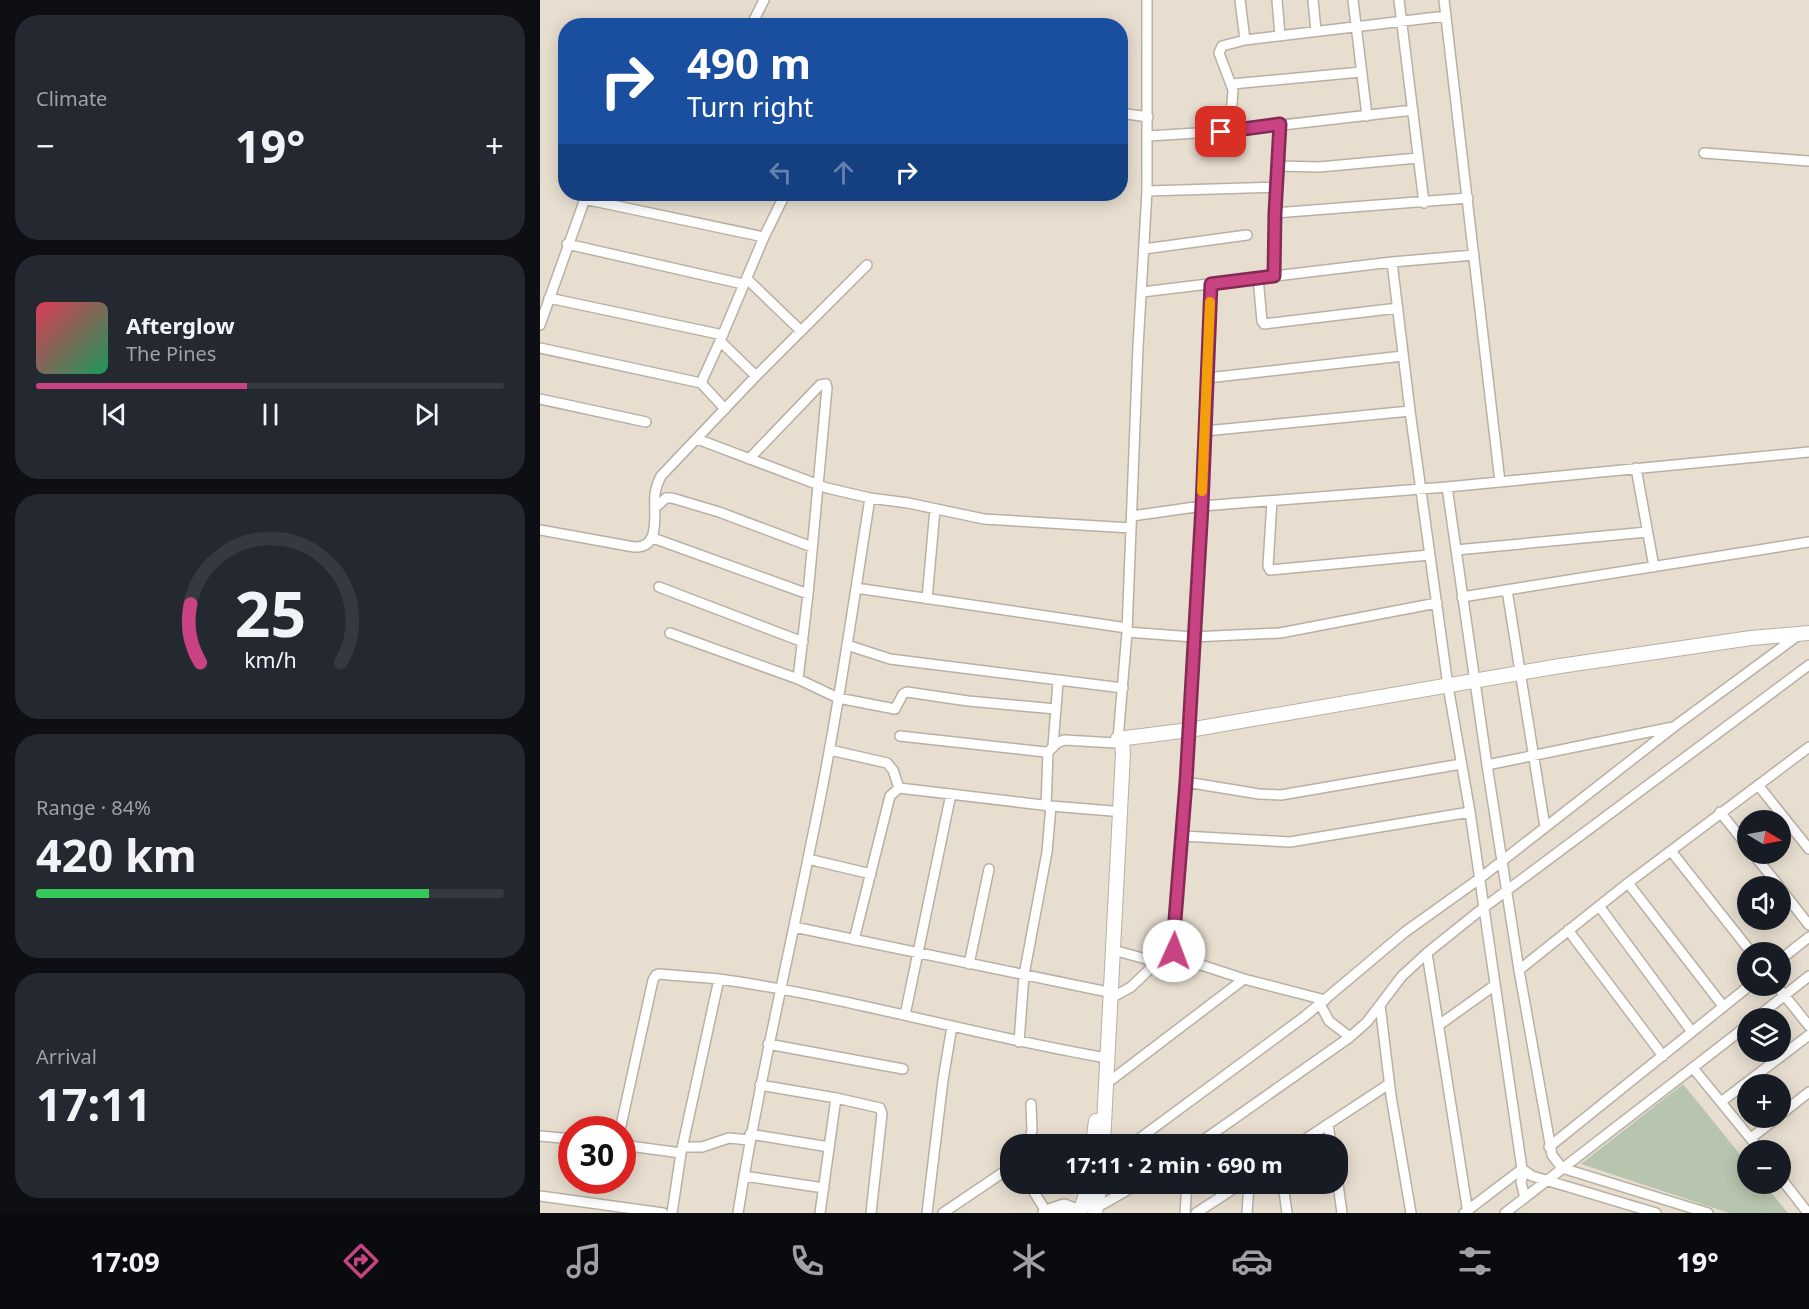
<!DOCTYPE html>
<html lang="en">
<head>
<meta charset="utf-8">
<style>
  body { margin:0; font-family:"Noto Sans",sans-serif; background:#242831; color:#f1f3f6; height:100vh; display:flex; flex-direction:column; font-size:22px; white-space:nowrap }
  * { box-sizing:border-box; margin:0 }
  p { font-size:20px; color:#9ea1a6 }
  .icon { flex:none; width:33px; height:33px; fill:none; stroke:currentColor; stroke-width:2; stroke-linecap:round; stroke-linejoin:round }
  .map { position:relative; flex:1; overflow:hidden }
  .drawer { display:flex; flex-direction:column; gap:15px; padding:15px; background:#0d0f14; width:540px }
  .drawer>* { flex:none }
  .top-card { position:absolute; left:18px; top:18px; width:570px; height:183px; border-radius:24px; box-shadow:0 3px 15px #0003; background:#1a4fa0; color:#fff; overflow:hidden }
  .needle { width:39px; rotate:100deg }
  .fabs { position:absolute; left:1197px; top:810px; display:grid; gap:12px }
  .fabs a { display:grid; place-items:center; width:54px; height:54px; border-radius:50%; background:#171b24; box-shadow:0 3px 15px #0003; font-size:30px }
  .speed { position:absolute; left:18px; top:1116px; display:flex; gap:12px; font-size:30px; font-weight:700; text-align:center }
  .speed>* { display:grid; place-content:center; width:78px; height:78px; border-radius:50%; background:#171b24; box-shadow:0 3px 15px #0003; line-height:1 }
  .speed .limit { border:9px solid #d22; background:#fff; color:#111 }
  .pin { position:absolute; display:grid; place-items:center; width:51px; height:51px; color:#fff; margin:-26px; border-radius:12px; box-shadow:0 3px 9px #0006 }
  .me { position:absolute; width:66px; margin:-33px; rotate:2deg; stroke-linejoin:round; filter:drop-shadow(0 0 4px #0008) }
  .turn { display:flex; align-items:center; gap:21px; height:126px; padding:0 30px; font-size:27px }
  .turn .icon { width:78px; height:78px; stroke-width:2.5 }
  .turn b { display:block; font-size:42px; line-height:51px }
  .lanes { display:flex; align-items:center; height:57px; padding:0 30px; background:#0003; justify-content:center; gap:30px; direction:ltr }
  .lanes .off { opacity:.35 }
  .big { font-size:45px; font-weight:700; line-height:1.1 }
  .drawer .widget { flex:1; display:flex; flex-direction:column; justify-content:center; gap:9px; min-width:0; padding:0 21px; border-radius:24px; background:#242831 }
  .drawer .dial { align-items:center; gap:0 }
  .dial svg { height:156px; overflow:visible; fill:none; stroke:#363941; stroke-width:7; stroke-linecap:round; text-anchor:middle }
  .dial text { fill:#f1f3f6; stroke:none }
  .song { display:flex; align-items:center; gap:18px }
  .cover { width:72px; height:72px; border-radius:9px; background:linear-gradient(135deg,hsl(350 70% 55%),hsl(150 70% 35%)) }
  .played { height:6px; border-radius:3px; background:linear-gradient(90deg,#c94282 45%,#363941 45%) }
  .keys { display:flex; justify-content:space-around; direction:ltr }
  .heat { display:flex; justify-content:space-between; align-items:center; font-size:33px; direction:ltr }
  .charge { height:9px; border-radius:4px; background:linear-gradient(90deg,#34c759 84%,#363941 0) }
  .trip { position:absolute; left:460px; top:1134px; width:348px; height:60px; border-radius:24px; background:#171b24; box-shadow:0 3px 15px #0003; font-weight:700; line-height:60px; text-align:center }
  .tabs { display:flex; height:96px; justify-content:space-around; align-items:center; background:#090b0e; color:#9ea1a6 }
  .tabs .icon { width:42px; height:42px }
  .tabs .selected { color:#c94282 }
  .tabs b { font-size:27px; color:#f1f3f6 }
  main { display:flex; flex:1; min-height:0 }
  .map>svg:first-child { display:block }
  .green { fill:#b7c4ae }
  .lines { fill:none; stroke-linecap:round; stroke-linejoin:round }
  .minor-casing { stroke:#b9b0a3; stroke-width:12 }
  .secondary-casing { stroke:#b9b0a3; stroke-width:16 }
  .primary-casing { stroke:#b9b0a3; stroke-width:18 }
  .minor { stroke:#fff; stroke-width:9 }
  .secondary { stroke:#fff; stroke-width:14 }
  .primary { stroke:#fff; stroke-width:15 }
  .route-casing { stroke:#832b54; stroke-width:15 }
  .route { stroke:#c94282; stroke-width:10 }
  .slow { stroke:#f59e0b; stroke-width:10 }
</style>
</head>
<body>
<main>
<section class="drawer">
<div class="widget"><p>Climate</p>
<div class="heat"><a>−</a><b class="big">19°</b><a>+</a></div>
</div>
<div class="widget">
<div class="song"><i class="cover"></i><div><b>Afterglow</b><p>The Pines</p></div></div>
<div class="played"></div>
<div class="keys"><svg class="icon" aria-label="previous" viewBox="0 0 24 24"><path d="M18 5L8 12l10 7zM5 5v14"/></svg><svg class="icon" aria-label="pause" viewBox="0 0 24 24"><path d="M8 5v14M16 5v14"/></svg><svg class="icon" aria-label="next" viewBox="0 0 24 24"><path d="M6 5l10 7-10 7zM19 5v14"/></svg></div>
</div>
<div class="widget dial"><svg viewBox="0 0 100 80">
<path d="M14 69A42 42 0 1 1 86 69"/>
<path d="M14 69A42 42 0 0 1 9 39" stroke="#c94282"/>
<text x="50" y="56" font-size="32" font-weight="700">25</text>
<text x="50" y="72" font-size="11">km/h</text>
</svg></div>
<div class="widget"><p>Range · 84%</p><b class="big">420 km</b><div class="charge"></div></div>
<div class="widget"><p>Arrival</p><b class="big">17:11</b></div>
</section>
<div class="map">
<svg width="1269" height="1213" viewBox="0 0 1269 1213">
  <rect width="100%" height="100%" fill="#e7ded0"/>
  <path class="green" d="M 1143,1084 L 1207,1163 L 1208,1184 L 1224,1184 L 1248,1213 L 1189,1213 L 1041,1164 Z"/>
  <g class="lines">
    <g class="minor-casing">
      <path id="minor" d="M 700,0 L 705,40
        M 737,0 L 740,36
        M 773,0 L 776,31
        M 813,0 L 827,116
        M 859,0 L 884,203
        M 904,0 L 960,482
        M 211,26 L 224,0
        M 692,84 L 821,72
        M 580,113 L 608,117
        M 690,131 L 873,110
        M 608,136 L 690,131 L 693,90 L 679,53 L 682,46 L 705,40 L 906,16
        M 1164,153 L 1269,161
        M 739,166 L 779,167 L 878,158
        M 607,191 L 737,187
        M 44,199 L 224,237
        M 735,213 L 928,198
        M 27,244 L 203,284
        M 604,249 L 707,235
        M 852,262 L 870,411 L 908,686 L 930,812 L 982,1169 L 992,1176 L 1116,1213
        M 734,276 L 735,213 L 740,124
        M 718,278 L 722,321 L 724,324 L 858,308
        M 207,279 L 261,331
        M 671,284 L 662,506 L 646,782 L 633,945 L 634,951 L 643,959 L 704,979 L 785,1000
        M 602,292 L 852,262 L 934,255
        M 9,298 L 183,335
        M 0,325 L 46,196
        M 180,341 L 216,376
        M 0,348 L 161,383 L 180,341 L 224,237 L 245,194
        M 667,378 L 863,356
        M 161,383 L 185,409
        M 0,399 L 106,422
        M 665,431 L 870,411
        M 157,439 L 287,488 L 330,498 L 368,503 L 444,519 L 591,528
        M 209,459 L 280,385 L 286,384 L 287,388 L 268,594 L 258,679
        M 1096,468 L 1114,567
        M 907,487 L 947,765 L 979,970 L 1012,1155 L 1022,1168 L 1168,1213
        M 732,501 L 728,566 L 730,570 L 889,555
        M 115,508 L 126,498 L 132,498 L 179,512 L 272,547
        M 592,516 L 662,506 L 907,487 L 1269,452
        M 0,530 L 94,547 C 122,549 113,512 115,494 C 116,487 118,482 121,476 L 216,376 L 327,265
        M 113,538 L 268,594
        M 916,550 L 1107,532
        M 119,587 L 263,642
        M 316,588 L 587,628
        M 967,590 L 1005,827
        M 922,597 L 1269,542
        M 387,599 L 395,509
        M 587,632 L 653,637 L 740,633 L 897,603
        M 130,633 L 258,679 L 298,698 L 355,709 L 363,694 L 367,692 L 428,701 L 516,709
        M 307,645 L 350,659 L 583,688
        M 360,736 L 505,752 L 508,752 L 517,743 L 524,740 L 575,743
        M 578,739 L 587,632 L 598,347 L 607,191 L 607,0
        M 513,746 L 518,682
        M 290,750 L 347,763 L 353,770 L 359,788
        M 947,765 L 1133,727
        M 646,782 L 719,794 L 741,795 L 921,764
        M 1218,785 L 1269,849
        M 506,806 L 508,752
        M 1180,812 L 1208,847
        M 643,836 L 750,842 L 930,812
        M 1131,851 L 1211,952
        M 1213,854 L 1239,886
        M 268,859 L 331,874
        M 1088,883 L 1183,1006
        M 1240,888 L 1269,925
        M 1059,906 L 1152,1032
        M 254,927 L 563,991
        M 1028,930 L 1123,1056
        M 314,940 L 350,796 L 359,788 L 511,806 L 572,811
        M 573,950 L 617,962
        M 887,953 L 928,1213
        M 1240,960 L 1269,937
        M 429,964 L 449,869
        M 979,970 L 1088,883 L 1269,747
        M 1237,986 L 1269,1026
        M 571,998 L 591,987 L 617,962 L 637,956
        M 780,1004 L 789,1021 L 810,1037
        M 840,1005 L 851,1096 L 871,1213
        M 365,1015 L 411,794
        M 1216,1018 L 1269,976
        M 899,1025 L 955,985
        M 479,1042 L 484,975 L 507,852 L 511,806
        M 228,1044 L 363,1069
        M 1153,1068 L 1220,1150
        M 566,1084 L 704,979
        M 220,1085 L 296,1098 L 340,1108 L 342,1114 L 331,1213
        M 1181,1102 L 1269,1035
        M 1240,1115 L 1269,1092
        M 788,1125 L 791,1144
        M 80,1130 L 113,980 L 116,975 L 119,974 C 139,976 159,977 179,979 C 308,997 433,1035 561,1057
        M 210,1134 L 289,1147
        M 0,1136 L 32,1139
        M 1211,1138 L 1237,1118
        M 489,1144 L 492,1130 L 491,1104
        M 592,1144 L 764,1017 L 865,932 L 939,879 L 1135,726 L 1260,634
        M 658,1144 L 810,1037 L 827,1022 L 862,976 L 887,953 L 938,912 L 1269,665
        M 758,1144 L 849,1084
        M 82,1145 L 141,1153
        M 143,1147 L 162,1147 L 189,1138 L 209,1140
        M 1009,1147 L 1209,986
        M 984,1172 L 981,1182 L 985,1198
        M 204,1176 L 284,1188
        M 1240,1177 L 1268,1213
        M 489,1184 L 507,1213
        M 743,1184 L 747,1213
        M 798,1184 L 802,1213
        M 0,1196 L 123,1213
        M 553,1206 L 563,1204 L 598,1184
        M 132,1213 L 141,1153 L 179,979
        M 198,1213 C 218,1087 247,964 272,839 C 296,726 312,612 330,498
        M 280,1213 L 296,1098
        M 387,1213 L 403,1080 L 412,1026
        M 403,1213 L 471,1167
        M 645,1213 L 647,1184
        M 656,1213 L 701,1184
        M 707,1213 L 709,1184
        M 924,1213 L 982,1169
        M 965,1213 L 1208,1025"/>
    </g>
    <g class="secondary-casing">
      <path id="secondary" d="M 578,739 L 649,730 L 1020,666 L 1211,638 L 1269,633
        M 553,1144 L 556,1121
        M 563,1144 L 583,753 L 582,742 L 578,739
        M 540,1213 L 549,1184
        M 555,1213 L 560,1184"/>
    </g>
    <g class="primary-casing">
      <path id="primary" d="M 506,1213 L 524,1207 L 539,1213"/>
    </g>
    <use href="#minor" class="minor"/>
    <use href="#secondary" class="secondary"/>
    <use href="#primary" class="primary"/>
  </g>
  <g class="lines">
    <g class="route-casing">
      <path id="route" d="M 634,951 L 633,945 L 646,782 L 662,506 L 671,284 L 734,276 L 735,213 L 740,124 L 681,132"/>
    </g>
    <use href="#route" class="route"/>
    <path class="slow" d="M 662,491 L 670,302"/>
  </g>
</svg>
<div class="fabs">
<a><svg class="needle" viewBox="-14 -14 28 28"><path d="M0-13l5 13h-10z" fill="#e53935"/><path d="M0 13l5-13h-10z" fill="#9ea1a6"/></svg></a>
<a><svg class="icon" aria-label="sound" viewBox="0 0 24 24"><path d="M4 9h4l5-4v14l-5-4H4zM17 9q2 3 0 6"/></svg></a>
<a><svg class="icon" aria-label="search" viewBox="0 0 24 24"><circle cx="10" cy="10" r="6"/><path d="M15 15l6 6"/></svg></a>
<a><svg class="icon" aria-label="layers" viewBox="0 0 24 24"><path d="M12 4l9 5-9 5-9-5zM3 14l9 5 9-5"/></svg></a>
<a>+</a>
<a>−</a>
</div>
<div class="speed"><div class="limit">30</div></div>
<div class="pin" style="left:681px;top:132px;background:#d93025"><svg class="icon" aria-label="arrive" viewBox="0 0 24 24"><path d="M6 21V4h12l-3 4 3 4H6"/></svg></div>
<svg class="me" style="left:634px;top:951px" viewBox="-20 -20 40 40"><circle r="19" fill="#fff"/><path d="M0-13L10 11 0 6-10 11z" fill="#c94282"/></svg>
<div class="trip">17:11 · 2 min · 690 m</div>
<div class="top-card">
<div class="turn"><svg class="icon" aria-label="right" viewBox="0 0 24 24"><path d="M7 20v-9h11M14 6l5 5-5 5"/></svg><div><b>490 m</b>Turn right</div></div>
<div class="lanes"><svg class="icon off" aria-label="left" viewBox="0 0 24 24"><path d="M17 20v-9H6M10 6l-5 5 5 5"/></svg><svg class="icon off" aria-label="ahead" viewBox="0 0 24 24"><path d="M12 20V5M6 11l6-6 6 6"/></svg><svg class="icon" aria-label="right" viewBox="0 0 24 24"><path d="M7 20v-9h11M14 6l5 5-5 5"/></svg></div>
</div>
</div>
</main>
<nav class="tabs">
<b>17:09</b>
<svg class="icon selected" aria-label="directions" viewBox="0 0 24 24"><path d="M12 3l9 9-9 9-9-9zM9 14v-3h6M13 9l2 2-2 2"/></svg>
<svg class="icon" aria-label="music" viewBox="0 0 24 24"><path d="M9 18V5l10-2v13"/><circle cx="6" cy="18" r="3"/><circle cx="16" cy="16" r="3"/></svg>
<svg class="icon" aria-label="phone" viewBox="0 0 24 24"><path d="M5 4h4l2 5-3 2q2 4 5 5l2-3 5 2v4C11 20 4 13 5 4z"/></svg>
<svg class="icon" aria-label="climate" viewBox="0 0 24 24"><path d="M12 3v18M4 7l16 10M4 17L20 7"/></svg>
<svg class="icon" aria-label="car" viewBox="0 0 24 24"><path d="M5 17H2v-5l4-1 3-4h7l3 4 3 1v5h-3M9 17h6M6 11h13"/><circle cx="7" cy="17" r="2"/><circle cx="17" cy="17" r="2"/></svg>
<svg class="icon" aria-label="filters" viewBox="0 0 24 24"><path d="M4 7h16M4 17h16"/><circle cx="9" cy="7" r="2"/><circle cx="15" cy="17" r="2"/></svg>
<b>19°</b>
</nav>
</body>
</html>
